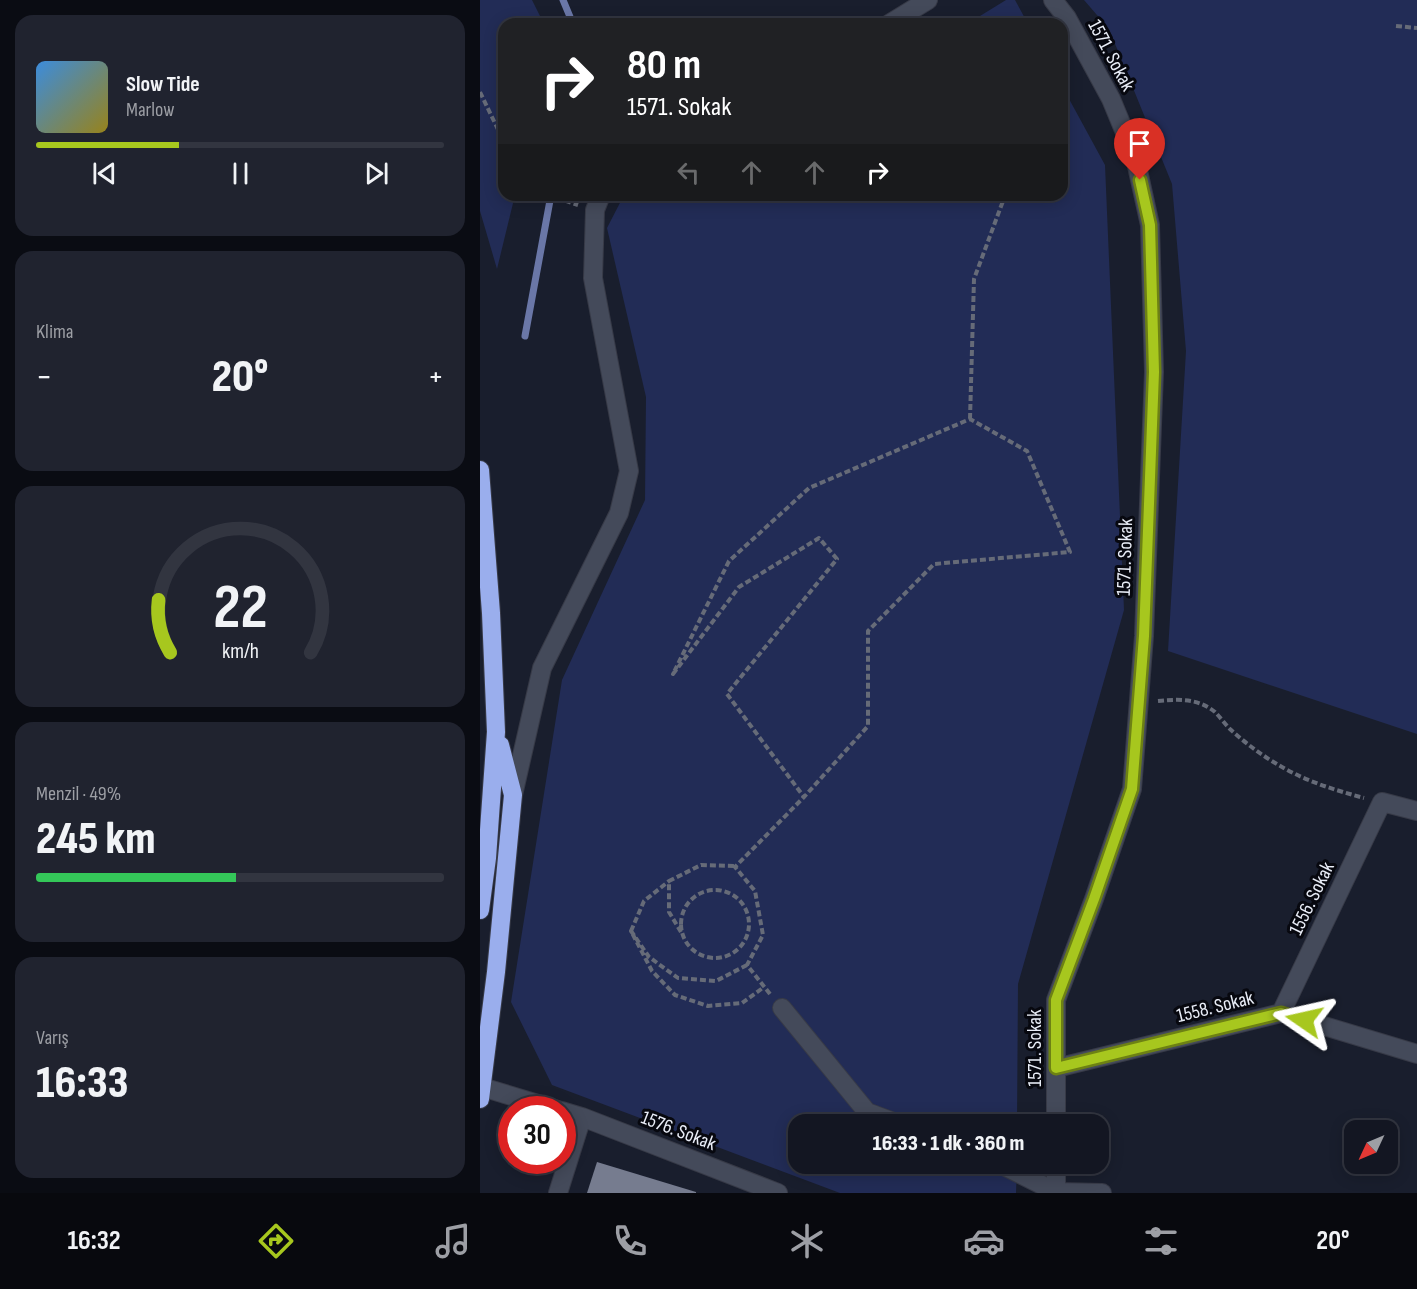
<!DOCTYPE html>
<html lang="tr">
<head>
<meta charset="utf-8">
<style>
  body { margin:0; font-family:"Sofia Sans Condensed",sans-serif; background:#20232f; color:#f1f3f6; height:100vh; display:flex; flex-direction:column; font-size:22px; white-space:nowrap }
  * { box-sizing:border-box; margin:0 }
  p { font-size:20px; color:#9d9fa5 }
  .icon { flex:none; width:33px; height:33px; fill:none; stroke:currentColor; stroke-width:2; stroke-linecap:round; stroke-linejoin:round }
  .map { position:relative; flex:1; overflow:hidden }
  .details { display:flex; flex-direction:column; gap:15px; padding:15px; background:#0a0c13; width:480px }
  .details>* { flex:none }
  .banner { position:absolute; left:18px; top:18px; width:570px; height:183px; border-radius:18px; box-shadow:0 3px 15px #0003,0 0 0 2px #323540; background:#202124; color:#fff; overflow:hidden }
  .needle { width:39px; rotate:226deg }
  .tools { position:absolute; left:864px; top:1120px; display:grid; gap:12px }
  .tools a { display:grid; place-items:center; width:54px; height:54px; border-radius:12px; background:#131622; box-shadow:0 3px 15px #0003,0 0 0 2px #323540; font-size:30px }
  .speed { position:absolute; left:18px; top:1096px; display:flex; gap:12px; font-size:30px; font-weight:700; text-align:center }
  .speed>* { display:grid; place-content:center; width:78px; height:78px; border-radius:50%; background:#131622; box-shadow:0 3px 15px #0003,0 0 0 2px #323540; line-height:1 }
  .speed .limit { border:9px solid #d22; background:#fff; color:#111 }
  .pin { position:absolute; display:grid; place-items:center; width:51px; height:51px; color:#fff; margin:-62px -26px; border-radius:50% 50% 50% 0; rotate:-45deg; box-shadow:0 0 6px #0007 }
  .pin .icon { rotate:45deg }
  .me { position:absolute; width:66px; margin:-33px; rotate:281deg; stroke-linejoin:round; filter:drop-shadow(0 0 4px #0008) }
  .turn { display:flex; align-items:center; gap:21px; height:126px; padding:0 30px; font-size:27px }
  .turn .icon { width:78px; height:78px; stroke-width:2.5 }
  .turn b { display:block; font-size:42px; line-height:51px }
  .lanes { display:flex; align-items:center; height:57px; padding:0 30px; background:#0003; justify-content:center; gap:30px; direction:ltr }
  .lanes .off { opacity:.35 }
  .big { font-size:45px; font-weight:800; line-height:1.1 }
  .details .card { flex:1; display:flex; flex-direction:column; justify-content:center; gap:9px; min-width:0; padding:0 21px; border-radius:18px; background:#20232f }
  .details .dial { align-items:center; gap:0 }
  .dial svg { height:156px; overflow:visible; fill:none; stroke:#323540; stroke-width:7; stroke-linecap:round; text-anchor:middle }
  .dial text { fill:#f1f3f6; stroke:none }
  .song { display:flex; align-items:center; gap:18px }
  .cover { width:72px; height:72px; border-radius:9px; background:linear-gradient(135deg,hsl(210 70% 55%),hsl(50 70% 35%)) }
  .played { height:6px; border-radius:3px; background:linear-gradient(90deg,#a7c71e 35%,#323540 35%) }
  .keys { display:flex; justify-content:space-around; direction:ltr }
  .heat { display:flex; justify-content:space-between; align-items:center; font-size:33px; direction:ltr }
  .charge { height:9px; border-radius:4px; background:linear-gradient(90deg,#34c759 49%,#323540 0) }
  .trip { position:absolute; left:308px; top:1114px; width:321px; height:60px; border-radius:18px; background:#131622; box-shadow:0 3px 15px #0003,0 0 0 2px #323540; font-weight:800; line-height:60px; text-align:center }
  .dock { display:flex; height:96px; justify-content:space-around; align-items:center; background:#08090e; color:#9d9fa5 }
  .dock .icon { width:42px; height:42px }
  .dock .on { color:#a7c71e }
  .dock b { font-size:27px; color:#f1f3f6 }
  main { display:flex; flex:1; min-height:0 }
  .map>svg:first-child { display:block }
  .green { fill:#222c56 }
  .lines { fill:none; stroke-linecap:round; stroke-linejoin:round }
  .stream { stroke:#6a77a7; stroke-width:7 }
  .building { fill:#767c8f }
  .minor-casing { stroke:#373a47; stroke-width:20 }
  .highway-casing { stroke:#373a47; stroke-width:20 }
  .path { stroke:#666b78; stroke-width:4; stroke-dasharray:6 3; stroke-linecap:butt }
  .minor { stroke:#444a5a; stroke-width:18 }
  .highway { stroke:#9aaeed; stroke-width:18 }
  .route-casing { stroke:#6d8114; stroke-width:15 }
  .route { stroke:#a7c71e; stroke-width:10 }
  .labels { text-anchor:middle; stroke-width:6; stroke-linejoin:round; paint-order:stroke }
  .street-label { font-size:20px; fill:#e9edf7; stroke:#07080f }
</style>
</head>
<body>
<main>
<section class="details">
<div class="card">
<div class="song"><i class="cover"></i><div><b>Slow Tide</b><p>Marlow</p></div></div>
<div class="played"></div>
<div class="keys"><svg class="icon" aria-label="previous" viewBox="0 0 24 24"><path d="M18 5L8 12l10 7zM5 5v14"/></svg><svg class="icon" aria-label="pause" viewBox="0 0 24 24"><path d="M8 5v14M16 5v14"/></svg><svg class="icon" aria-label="next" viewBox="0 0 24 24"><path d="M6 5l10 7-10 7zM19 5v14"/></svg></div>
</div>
<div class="card"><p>Klima</p>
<div class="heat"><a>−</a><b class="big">20°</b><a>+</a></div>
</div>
<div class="card dial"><svg viewBox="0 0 100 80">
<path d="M14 69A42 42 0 1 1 86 69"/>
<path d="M14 69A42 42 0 0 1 8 42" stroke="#a7c71e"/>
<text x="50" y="56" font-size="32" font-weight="700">22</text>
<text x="50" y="72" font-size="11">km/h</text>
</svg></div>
<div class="card"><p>Menzil · 49%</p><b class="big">245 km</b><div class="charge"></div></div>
<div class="card"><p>Varış</p><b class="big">16:33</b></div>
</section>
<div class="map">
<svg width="937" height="1193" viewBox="0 0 937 1193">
  <rect width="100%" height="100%" fill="#191e2d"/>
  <path class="green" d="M 0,0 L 52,0 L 64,24 L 24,24 L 24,195 L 35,195 L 17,269 L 0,211 Z
    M 526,0 L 535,0 L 548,24 L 487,24 Z
    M 604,0 L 937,0 L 937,734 L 688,651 L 706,351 L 692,184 L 629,29 Z
    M 582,86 L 625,165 L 644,610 L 538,984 L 537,1125 L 318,1125 L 318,1164 L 537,1164 L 536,1193 L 360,1193 L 72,1085 L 31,1002 L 82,680 L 165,500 L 166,397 L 127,228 L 144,195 L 582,195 Z"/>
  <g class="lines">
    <path class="stream" d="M 83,0 L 93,24
      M 45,336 L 71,195"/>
  </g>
  <path class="building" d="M 117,1162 L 216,1192 L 216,1193 L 107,1193 Z"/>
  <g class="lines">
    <g class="minor-casing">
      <path id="minor" d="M 573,0 L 587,18 L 631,99 L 655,157 L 670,225 L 674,372 L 664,636 L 652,789 L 614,899 L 576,1000 L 576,1125
        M 409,24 L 448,0
        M 33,795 L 62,668 L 139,513 L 149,471 L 113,278 L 115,210 L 121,195
        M 302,1008 L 387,1112 L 422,1125
        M 801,1013 L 902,802 L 937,811
        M 576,1068 L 801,1013 L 937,1054
        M 2,1087 L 78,1110
        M 82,1111 L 102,1117 L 298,1193
        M 520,1164 L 576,1192 L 622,1193
        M 576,1164 L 576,1193
        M 78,1193 L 102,1117"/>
    </g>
    <g class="highway-casing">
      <path id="highway" d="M 0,470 L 11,613 L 16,732 L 7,858 L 0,910
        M 0,1099 L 16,972 L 33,795 L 20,745"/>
    </g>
    <path class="path" d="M 916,26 L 937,28
      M 0,92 L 24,142
      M 68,195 L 98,205
      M 490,419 L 494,279 L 523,201
      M 678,701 C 698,699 718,698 735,712 C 740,717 745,724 750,729 C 765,743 784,757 802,767 C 828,782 855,790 884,798
      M201 924a34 34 0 1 1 68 0a34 34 0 1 1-68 0Z
      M 151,931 L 164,901 L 189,881
      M 201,932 L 189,912 L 189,881 L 221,865 L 255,866
      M 267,965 L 236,981 L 198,978 L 169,957 L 151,931 L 172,971 L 195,995 L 228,1006 L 262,1003 L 284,987
      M 290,994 L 267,965 L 283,935 L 275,891 L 255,867 L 324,797 L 388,726 L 388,631 L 454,564 L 590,552 L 547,451 L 490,419 L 329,488 L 249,561 L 193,674 L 259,587 L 339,538 L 357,559 L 247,694 L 324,797"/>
    <use href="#minor" class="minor"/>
    <use href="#highway" class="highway"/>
  </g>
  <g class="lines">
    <g class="route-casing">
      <path id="route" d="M 660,180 L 670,225 L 674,372 L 664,636 L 652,789 L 614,899 L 576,1000 L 576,1068 L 801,1013 L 824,1020"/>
    </g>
    <use href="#route" class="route"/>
  </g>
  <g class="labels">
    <g class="street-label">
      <text transform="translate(632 55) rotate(62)" y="7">1571. Sokak</text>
      <text transform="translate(644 557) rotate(-88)" y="7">1571. Sokak</text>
      <text transform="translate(831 898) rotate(-64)" y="7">1556. Sokak</text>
      <text transform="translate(735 1006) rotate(-14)" y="7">1558. Sokak</text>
      <text transform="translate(554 1048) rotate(-90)" y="7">1571. Sokak</text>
      <text transform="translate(199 1130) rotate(21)" y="7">1576. Sokak</text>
    </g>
  </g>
</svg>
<div class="tools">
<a><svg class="needle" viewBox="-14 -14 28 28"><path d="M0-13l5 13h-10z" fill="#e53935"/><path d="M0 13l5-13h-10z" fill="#9d9fa5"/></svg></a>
</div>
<div class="speed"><div class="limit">30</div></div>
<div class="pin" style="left:660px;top:180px;background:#d93025"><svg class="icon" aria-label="arrive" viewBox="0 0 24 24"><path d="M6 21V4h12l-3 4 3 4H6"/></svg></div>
<svg class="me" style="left:824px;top:1020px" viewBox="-20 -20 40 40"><path d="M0-17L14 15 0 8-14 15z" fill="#a7c71e" stroke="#fff" stroke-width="4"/></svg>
<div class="trip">16:33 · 1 dk · 360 m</div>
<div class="banner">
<div class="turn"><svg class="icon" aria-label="right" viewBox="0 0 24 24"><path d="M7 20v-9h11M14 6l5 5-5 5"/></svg><div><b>80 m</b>1571. Sokak</div></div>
<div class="lanes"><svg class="icon off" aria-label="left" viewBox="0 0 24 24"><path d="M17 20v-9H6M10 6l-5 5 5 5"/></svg><svg class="icon off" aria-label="ahead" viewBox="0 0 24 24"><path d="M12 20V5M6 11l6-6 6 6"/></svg><svg class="icon off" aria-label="ahead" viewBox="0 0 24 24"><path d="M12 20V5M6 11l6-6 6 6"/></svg><svg class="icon" aria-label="right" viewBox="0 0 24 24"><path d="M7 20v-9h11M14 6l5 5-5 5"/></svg></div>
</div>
</div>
</main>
<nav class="dock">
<b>16:32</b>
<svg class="icon on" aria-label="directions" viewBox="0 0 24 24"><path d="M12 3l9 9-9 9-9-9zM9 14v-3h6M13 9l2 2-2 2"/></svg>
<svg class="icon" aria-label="music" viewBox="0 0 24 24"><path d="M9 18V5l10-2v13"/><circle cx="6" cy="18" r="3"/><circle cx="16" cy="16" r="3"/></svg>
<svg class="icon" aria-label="phone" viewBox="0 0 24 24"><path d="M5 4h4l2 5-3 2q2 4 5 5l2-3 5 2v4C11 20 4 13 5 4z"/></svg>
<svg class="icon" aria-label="climate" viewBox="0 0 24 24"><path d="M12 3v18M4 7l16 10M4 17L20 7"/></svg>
<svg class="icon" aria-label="car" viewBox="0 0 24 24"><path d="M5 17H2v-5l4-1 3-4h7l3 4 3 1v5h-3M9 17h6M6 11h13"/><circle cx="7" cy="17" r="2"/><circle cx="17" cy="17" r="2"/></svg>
<svg class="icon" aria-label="filters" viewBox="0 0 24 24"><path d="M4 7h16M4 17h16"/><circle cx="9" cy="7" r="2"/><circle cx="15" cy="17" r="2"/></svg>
<b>20°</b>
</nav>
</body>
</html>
